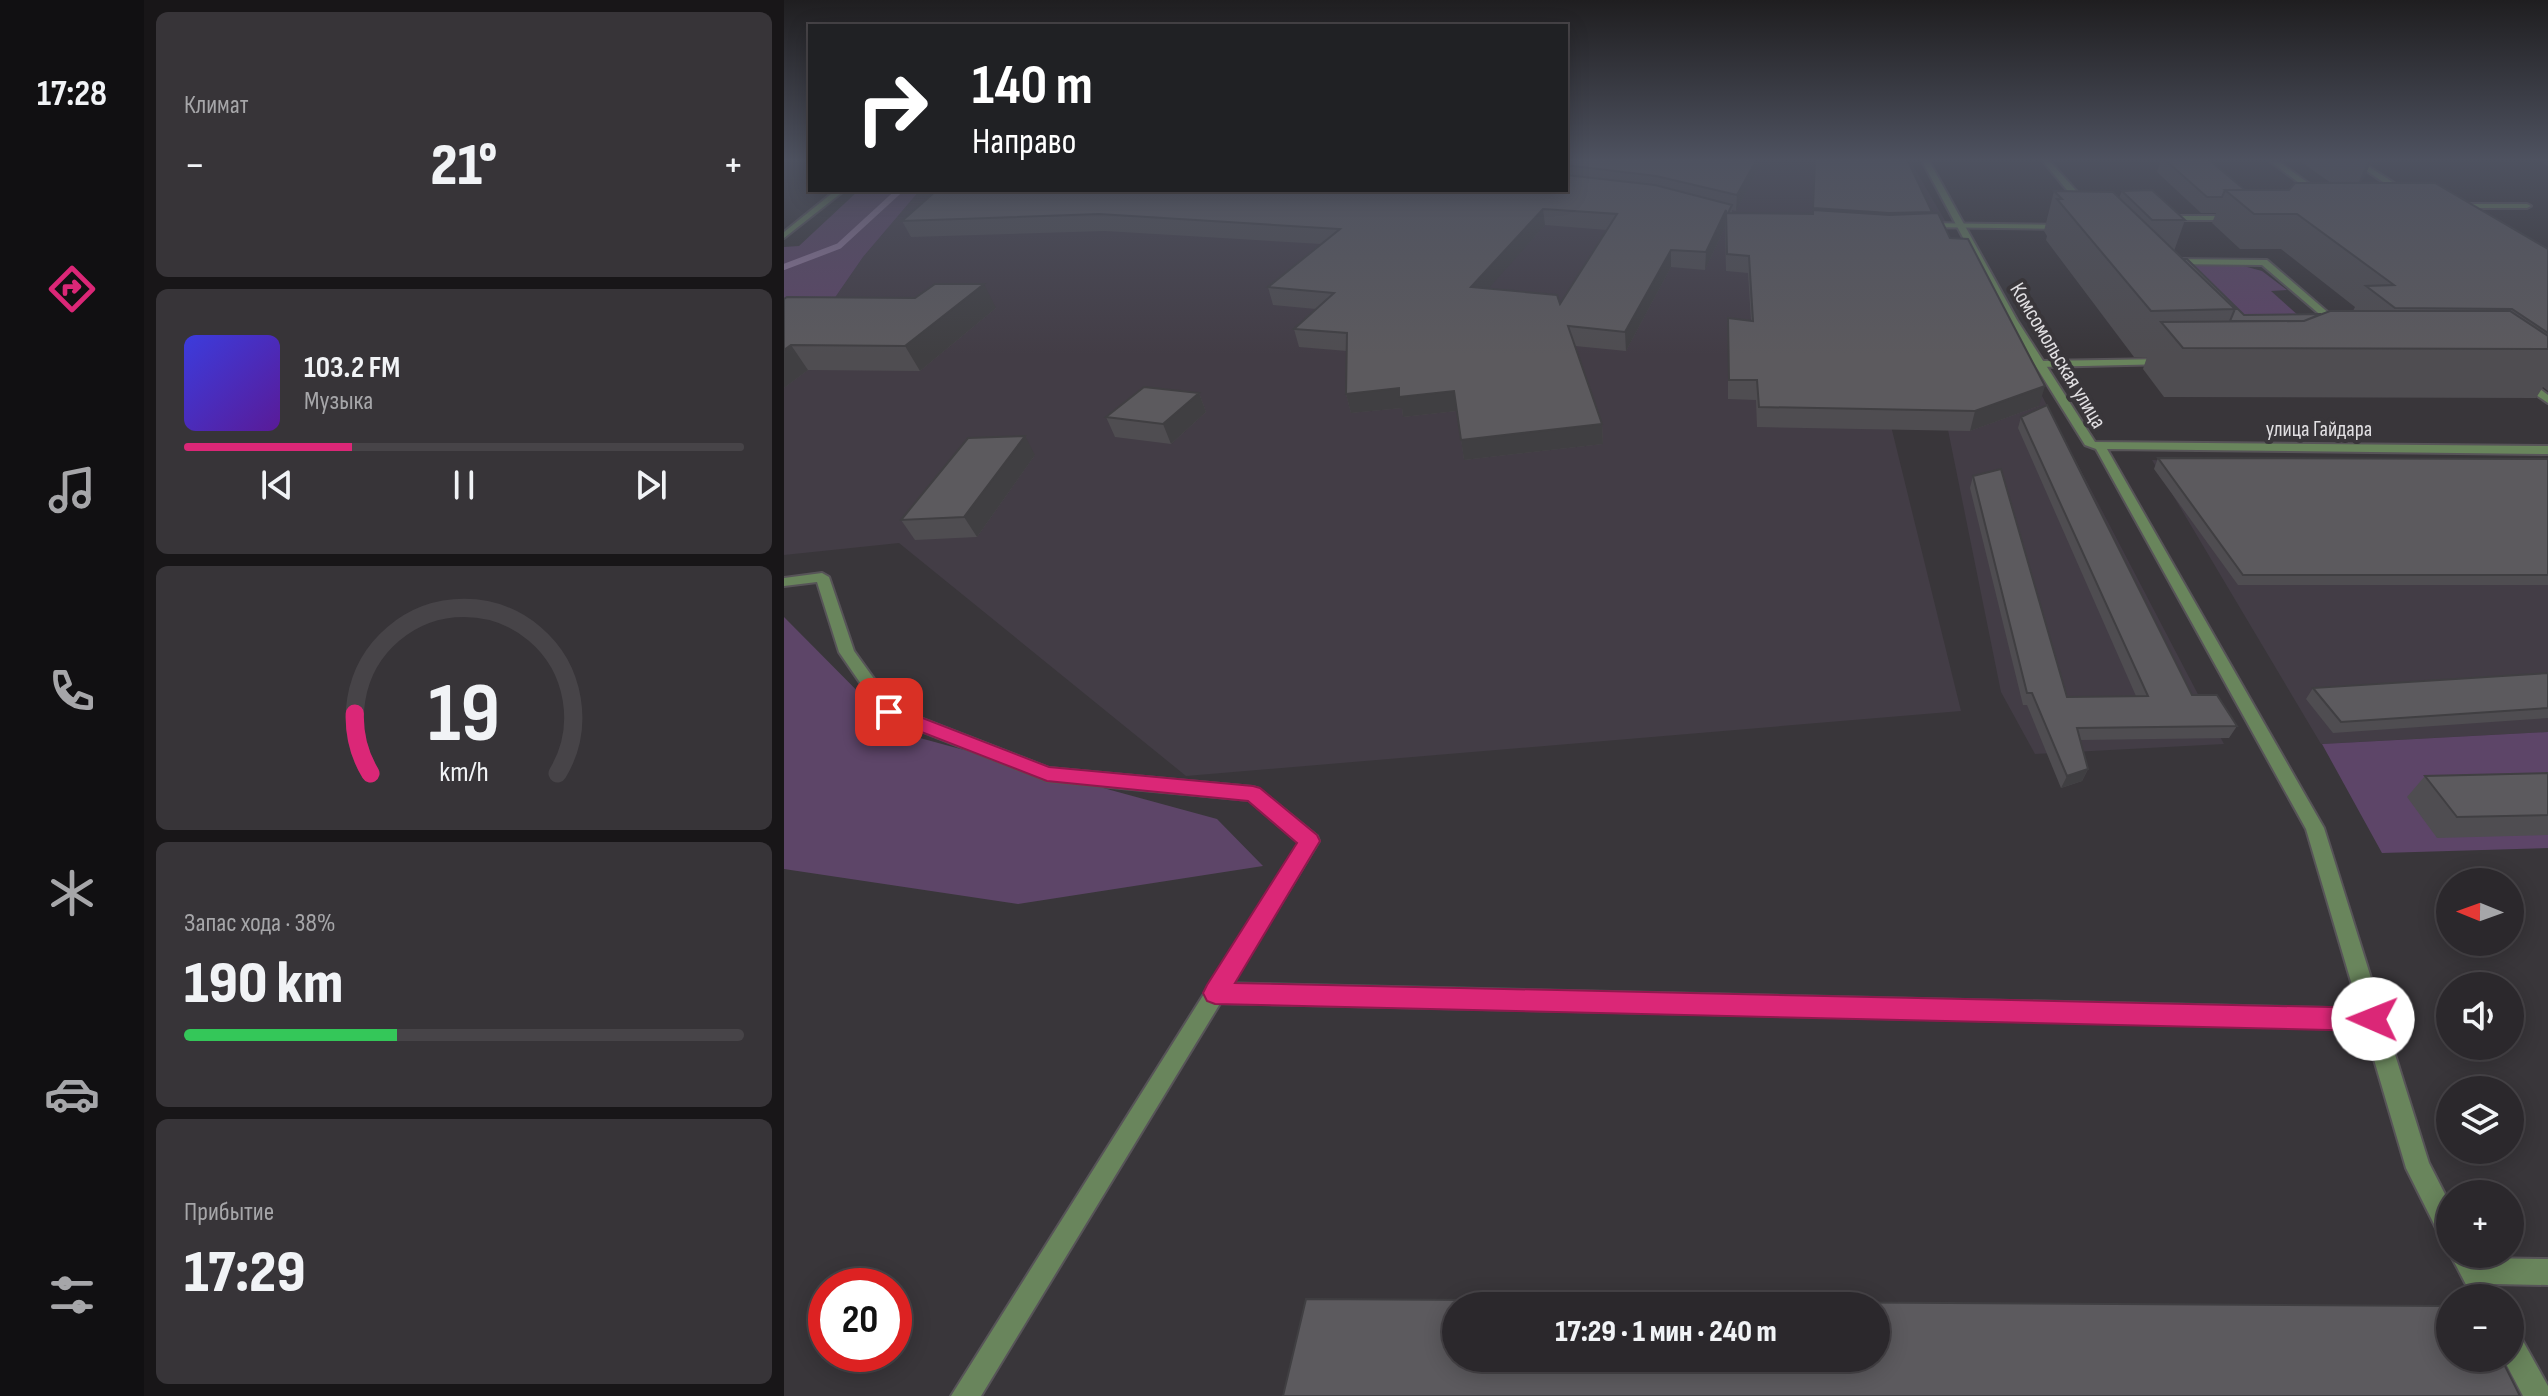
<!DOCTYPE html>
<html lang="ru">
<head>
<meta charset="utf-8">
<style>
  body { margin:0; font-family:"Sofia Sans Condensed",sans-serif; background:#373438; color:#f1f3f6; height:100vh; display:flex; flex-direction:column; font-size:30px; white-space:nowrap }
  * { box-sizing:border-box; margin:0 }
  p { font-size:26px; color:#a6a6a9 }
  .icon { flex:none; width:44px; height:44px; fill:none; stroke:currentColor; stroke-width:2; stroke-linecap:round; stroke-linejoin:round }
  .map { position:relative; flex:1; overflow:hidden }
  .sheet { display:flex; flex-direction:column; gap:12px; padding:12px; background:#181618; width:640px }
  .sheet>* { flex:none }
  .banner { position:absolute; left:24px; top:24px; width:760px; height:168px; border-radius:0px; box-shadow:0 4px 20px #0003,0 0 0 2px #474448; background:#202124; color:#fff; overflow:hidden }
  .needle { width:52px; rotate:271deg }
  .fabs { position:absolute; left:1652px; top:868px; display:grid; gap:16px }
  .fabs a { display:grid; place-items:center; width:88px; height:88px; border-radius:50%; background:#2b282c; box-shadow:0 4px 20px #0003,0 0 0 2px #474448; font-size:40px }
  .speed { position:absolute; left:24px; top:1268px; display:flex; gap:16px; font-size:40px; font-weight:700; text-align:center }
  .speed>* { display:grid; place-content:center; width:104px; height:104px; border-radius:50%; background:#2b282c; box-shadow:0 4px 20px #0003,0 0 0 2px #474448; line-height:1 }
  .speed .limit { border:12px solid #d22; background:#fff; color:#111 }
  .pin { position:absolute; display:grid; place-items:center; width:68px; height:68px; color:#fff; margin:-34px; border-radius:16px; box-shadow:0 4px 12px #0006 }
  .me { position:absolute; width:88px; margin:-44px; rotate:271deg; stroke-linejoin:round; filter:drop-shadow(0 0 6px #0008) }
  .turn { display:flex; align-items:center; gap:28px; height:168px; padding:0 32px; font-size:36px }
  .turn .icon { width:104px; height:104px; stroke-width:2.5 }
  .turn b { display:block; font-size:56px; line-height:68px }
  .big { font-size:60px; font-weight:800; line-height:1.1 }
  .sheet .widget { flex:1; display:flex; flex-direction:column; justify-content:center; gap:12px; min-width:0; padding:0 28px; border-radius:12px; background:#373438 }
  .sheet .dial { align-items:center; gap:0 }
  .dial svg { height:208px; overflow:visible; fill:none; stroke:#474448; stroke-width:7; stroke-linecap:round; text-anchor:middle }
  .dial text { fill:#f1f3f6; stroke:none }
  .song { display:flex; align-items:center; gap:24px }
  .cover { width:96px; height:96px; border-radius:12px; background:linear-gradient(135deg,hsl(240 70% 55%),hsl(270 70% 35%)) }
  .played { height:8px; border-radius:4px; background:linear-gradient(90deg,#db2777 30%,#474448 30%) }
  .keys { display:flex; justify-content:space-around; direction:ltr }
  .heat { display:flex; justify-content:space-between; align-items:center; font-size:44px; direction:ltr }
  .charge { height:12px; border-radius:6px; background:linear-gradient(90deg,#34c759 38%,#474448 0) }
  .trip { position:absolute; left:658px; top:1292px; width:448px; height:80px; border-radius:40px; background:#2b282c; box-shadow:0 4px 20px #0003,0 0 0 2px #474448; font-weight:800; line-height:80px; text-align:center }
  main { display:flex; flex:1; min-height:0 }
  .dock { display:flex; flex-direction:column; width:144px; justify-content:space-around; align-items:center; background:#111012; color:#a6a6a9 }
  .dock .icon { width:56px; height:56px }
  .dock .current { color:#db2777 }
  .dock b { font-size:36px; color:#f1f3f6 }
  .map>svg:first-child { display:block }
  .built { fill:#433d46 }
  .green { fill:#5d4568 }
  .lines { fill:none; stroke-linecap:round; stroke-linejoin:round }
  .stream { stroke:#957ba1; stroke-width:6 }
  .service-casing { stroke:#575458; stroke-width:4 }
  .minor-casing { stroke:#575458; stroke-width:4 }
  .service { fill:#69855c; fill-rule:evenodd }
  .minor { fill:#69855c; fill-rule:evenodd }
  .wall { fill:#4f4d51; fill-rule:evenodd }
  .shaded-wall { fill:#403f42 }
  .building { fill:#5c5a5e; stroke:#403f42; stroke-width:2; fill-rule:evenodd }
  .route { fill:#db2777; stroke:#8e194d; stroke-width:2 }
  .labels { text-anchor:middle; stroke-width:8; stroke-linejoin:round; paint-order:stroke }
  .far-street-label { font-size:22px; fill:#e1dfe2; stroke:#39363a }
</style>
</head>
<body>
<main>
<nav class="dock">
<b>17:28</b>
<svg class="icon current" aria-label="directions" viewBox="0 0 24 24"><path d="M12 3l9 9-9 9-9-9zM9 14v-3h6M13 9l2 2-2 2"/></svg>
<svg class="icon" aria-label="music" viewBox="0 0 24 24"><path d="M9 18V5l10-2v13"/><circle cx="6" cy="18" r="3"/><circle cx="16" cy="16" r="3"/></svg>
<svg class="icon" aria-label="phone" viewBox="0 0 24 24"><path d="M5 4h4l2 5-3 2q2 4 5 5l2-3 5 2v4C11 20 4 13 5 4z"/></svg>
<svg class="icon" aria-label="climate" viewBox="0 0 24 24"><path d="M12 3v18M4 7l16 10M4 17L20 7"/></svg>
<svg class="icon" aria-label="car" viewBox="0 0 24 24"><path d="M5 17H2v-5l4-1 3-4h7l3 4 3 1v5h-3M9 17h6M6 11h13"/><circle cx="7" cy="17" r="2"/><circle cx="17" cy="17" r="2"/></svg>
<svg class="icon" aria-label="filters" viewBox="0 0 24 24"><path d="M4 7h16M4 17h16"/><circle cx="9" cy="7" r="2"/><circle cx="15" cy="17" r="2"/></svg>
</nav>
<section class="sheet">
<div class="widget"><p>Климат</p>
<div class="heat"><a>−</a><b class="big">21°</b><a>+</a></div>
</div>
<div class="widget">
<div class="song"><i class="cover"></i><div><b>103.2 FM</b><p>Музыка</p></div></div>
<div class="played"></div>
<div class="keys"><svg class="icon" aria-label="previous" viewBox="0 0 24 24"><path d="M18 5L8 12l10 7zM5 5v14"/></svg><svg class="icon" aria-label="pause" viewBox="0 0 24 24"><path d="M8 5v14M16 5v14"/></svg><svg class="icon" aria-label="next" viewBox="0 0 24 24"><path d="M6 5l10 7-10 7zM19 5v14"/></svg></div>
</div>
<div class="widget dial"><svg viewBox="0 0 100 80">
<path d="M14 69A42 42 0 1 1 86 69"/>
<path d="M14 69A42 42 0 0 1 8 46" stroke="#db2777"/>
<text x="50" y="56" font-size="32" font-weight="700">19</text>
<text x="50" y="72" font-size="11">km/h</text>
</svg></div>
<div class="widget"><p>Запас хода · 38%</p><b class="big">190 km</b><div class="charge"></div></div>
<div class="widget"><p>Прибытие</p><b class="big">17:29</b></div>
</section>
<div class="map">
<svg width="1764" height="1396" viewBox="0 0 1764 1396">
  <rect width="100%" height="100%" fill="#39363a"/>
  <path class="built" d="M 782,159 L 1125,159 L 1166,229 L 1129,234 L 1177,241 L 1440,744 L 1251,754 L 1217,692 L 1163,425 L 1107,426 L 1177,711 L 402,776 L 115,543 L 0,555 L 0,315 L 41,312 L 79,257 L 136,190 L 782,190 Z
    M 1368,460 L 1764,467 L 1764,732 L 1537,744 Z"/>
  <path class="green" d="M 75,190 L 136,190 L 79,257 L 41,312 L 0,315 L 0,247 L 15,246 Z
    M 1452,264 L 1478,271 L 1503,290 L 1487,291 L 1524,324 L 1502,338 L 1366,265 Z
    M 0,617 L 114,732 L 433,819 L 479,866 L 234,904 L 0,869 Z
    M 1764,732 L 1764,848 L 1598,853 L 1538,744 Z"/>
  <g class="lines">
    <path class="stream" d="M 0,267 L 55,246 L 116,190"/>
    <g class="service-casing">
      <path id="service" d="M 1257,159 L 1264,159 L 1304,204 L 1304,208 L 1298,208 Z
        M 1483,159 L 1491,159 L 1541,195 L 1534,197 Z
        M 1565,159 L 1573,159 L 1627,194 L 1620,196 Z
        M 1756,159 L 1764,159 L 1764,164 Z
        M 52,190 L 61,190 L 0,238 L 0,232 Z
        M 1666,204 L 1743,204 L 1747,206 L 1743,208 L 1669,208 Z
        M 1377,216 L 1450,216 L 1454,218 L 1450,220 L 1374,220 Z
        M 1137,223 L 1281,225 L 1285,227 L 1281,229 L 1140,227 Z
        M 1385,259 L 1483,260 L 1562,328 L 1554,330 L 1478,265 L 1382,264 L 1382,260 Z
        M 1382,359 L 1387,362 L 1386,364 L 1256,367 L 1251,364 L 1256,361 Z
        M 1733,378 L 1741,378 L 1764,395 L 1764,403 L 1733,382 Z
        M 431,983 L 1589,1009 L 1597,1012 L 1600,1019 L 1597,1026 L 1589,1029 L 431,1003 L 424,1000 L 421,993 L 424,986 Z"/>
    </g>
    <g class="minor-casing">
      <path id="minor" d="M 1137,159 L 1144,159 L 1233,320 L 1311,442 L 1764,446 L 1764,454 L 1323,449 L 1540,828 L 1645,1163 L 1666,1204 L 1666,1241 L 1657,1238 L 1622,1168 L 1522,829 L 1312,449 L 1301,445 L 1223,320 Z
        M 38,573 L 45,577 L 70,651 L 111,708 L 265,768 L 469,787 L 475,789 L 533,836 L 535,841 L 197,1396 L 167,1396 L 515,843 L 465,800 L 263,781 L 99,716 L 55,652 L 33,582 L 0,586 L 0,578 Z
        M 1666,1254 L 1693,1254 L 1695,1258 L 1764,1259 L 1764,1285 L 1710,1284 L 1716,1298 L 1689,1298 Z
        M 1726,1330 L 1735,1334 L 1764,1386 L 1764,1396 L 1739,1396 L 1719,1358 L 1726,1358 Z"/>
    </g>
    <use href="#service" class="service"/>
    <use href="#minor" class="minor"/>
  </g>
  <path class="wall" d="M 782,159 L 980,159 L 952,211 L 948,210 L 948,213 L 1028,214 L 1030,159 L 1148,212 L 1148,214 L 1166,238 L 1255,406 L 1186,431 L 973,427 L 972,400 L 944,399 L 944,318 L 967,321 L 964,273 L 942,271 L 941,227 L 921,270 L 887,267 L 842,351 L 791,346 L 818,424 L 819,444 L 680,460 L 673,411 L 619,417 L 618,408 L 567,413 L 562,394 L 563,351 L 515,347 L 510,329 L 532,309 L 489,305 L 484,287 L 537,244 L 321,231 L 127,237 L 118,221 L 782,190 ZM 761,225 L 823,230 L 776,304 L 704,288 Z
    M 1377,159 L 1424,159 L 1461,190 L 1505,190 L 1547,183 L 1513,159 L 1590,159 L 1587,164 L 1586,164 L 1576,183 L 1764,249 L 1764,391 L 1759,387 L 1752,398 L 1380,397 L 1359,369 L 1363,357 L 1350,357 L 1262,240 L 1263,236 L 1260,231 L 1270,191 L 1335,198 L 1338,191 L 1401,220 L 1390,251 L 1460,315 L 1537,314 L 1569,311 L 1571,307 L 1497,249 L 1456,249 L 1428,223 L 1432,213 L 1417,213 L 1373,172 Z
    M 131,298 L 212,308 L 136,371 L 24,370 L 0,388 L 0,299 Z
    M 415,393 L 422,412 L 387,444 L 331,437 L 322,417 Z
    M 1237,417 L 1408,695 L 1453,726 L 1445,738 L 1296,740 L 1304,769 L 1298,781 L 1277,788 L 1243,705 L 1239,705 L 1186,488 L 1189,476 L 1283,697 L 1352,696 L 1234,428 Z
    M 251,455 L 193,537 L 131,540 L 117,520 Z
    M 1374,458 L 1764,459 L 1764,585 L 1454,585 L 1370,469 Z
    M 1764,673 L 1764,718 L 1549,733 L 1522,699 L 1529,688 Z
    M 1764,773 L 1764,835 L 1653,838 L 1623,797 L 1641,776 Z"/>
  <path class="shaded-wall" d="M 973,159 L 980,159 L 952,211 L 953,195 Z
    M 1585,159 L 1588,159 L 1582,174 L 1568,197 Z
    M 759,209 L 761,225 L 690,305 L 687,287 Z
    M 942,210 L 941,227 L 921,270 L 922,252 Z
    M 887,250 L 887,267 L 842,351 L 841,332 Z
    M 200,284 L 212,308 L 136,371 L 121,346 Z
    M 7,345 L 24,370 L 0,388 L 0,350 Z
    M 1261,386 L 1255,406 L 1186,431 L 1191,411 Z
    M 615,388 L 670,391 L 673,411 L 619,417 L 618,408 L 567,413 L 562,394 Z
    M 415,393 L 422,412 L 387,444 L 379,424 Z
    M 818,424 L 819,444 L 680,460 L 677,440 Z
    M 241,436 L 251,455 L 193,537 L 180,517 Z
    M 1304,769 L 1298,781 L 1277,788 L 1283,776 Z"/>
  <path class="building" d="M 782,159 L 973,159 L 953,195 L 872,176 L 782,165 Z
    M 1031,159 L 1123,159 L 1148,212 L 1105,213 L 1029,208 Z
    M 1380,159 L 1424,159 L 1461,190 L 1441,190 L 1438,197 L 1423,197 Z
    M 782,175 L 871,185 L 948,205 L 944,213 L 1029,214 L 1029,210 L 1106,215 L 1154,213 L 1166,238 L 1184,239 L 1261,386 L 1191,411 L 975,407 L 973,380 L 945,380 L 944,318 L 969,321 L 965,256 L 943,254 L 942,210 L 922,252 L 887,250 L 841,332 L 784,326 L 818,424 L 677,440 L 670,391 L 615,397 L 615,388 L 562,394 L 563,333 L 510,329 L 550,293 L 484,287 L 556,229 L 315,214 L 118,221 L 153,190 L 782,190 ZM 759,209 L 833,214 L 776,304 L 773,295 L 687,287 Z
    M 1511,183 L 1651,183 L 1764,249 L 1764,333 L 1728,309 L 1611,308 L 1582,286 L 1610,285 L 1513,214 L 1470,214 L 1441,190 L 1505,190 Z
    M 1368,190 L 1401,220 L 1368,220 L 1338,191 Z
    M 1270,191 L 1329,192 L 1451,309 L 1367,311 L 1273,199 L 1278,199 Z
    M 1399,259 L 1403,259 L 1460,315 L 1537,314 L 1520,321 L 1446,321 L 1451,309 Z
    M 151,284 L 200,284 L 121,346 L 7,345 L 0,350 L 0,299 L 3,297 L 131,298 Z
    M 1546,311 L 1726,311 L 1764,336 L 1764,349 L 1399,348 L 1377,322 L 1520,321 Z
    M 360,387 L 415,393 L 379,424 L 322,417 Z
    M 1263,405 L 1408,695 L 1433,695 L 1453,726 L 1293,728 L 1304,769 L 1283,776 L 1248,693 L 1243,693 L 1189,476 L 1217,469 L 1283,697 L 1364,696 L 1237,417 Z
    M 241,436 L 180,517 L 117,520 L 184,438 Z
    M 1374,458 L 1764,459 L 1764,575 L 1459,575 Z
    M 1764,673 L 1764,708 L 1557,722 L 1529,688 Z
    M 1764,773 L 1764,815 L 1673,817 L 1641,776 Z
    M 522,1299 L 1666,1306 L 1666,1358 L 1717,1358 L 1736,1396 L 499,1396 ZM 672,1306 L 1092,1306 L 1092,1358 L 672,1358 Z"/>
  <linearGradient id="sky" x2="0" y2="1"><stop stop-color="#1f1e20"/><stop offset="0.45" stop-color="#4e5260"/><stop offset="1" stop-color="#4e5260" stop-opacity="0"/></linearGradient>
  <rect width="1764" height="355" fill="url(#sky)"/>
  <path class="route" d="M 105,705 L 265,767 L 469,786 L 476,788 L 533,835 L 536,841 L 451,983 L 1589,1008 L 1598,1011 L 1602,1019 L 1598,1027 L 1589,1031 L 431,1004 L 423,1001 L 419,993 L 423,985 L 513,843 L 464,801 L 263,781 L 99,717 L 96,712 Z"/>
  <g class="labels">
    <g class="far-street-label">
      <text transform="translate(1275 355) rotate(59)" y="8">Комсомольская улица</text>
      <text x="1535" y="436">улица Гайдара</text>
    </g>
  </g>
</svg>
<div class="fabs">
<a><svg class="needle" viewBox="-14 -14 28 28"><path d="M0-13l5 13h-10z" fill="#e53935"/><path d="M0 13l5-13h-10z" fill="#a6a6a9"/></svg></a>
<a><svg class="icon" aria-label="sound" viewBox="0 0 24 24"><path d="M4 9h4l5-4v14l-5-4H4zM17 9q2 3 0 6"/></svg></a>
<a><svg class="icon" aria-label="layers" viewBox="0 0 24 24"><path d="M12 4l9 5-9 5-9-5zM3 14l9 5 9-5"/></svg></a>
<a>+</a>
<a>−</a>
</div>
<div class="speed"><div class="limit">20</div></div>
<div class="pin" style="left:105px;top:712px;background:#d93025"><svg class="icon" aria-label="arrive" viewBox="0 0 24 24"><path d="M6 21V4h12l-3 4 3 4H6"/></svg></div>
<svg class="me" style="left:1589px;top:1019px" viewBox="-20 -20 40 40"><circle r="19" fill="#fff"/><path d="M0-13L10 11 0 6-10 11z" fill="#db2777"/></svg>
<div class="trip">17:29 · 1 мин · 240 m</div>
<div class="banner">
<div class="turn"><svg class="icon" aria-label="right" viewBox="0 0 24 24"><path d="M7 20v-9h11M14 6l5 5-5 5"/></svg><div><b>140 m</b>Направо</div></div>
</div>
</div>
</main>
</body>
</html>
